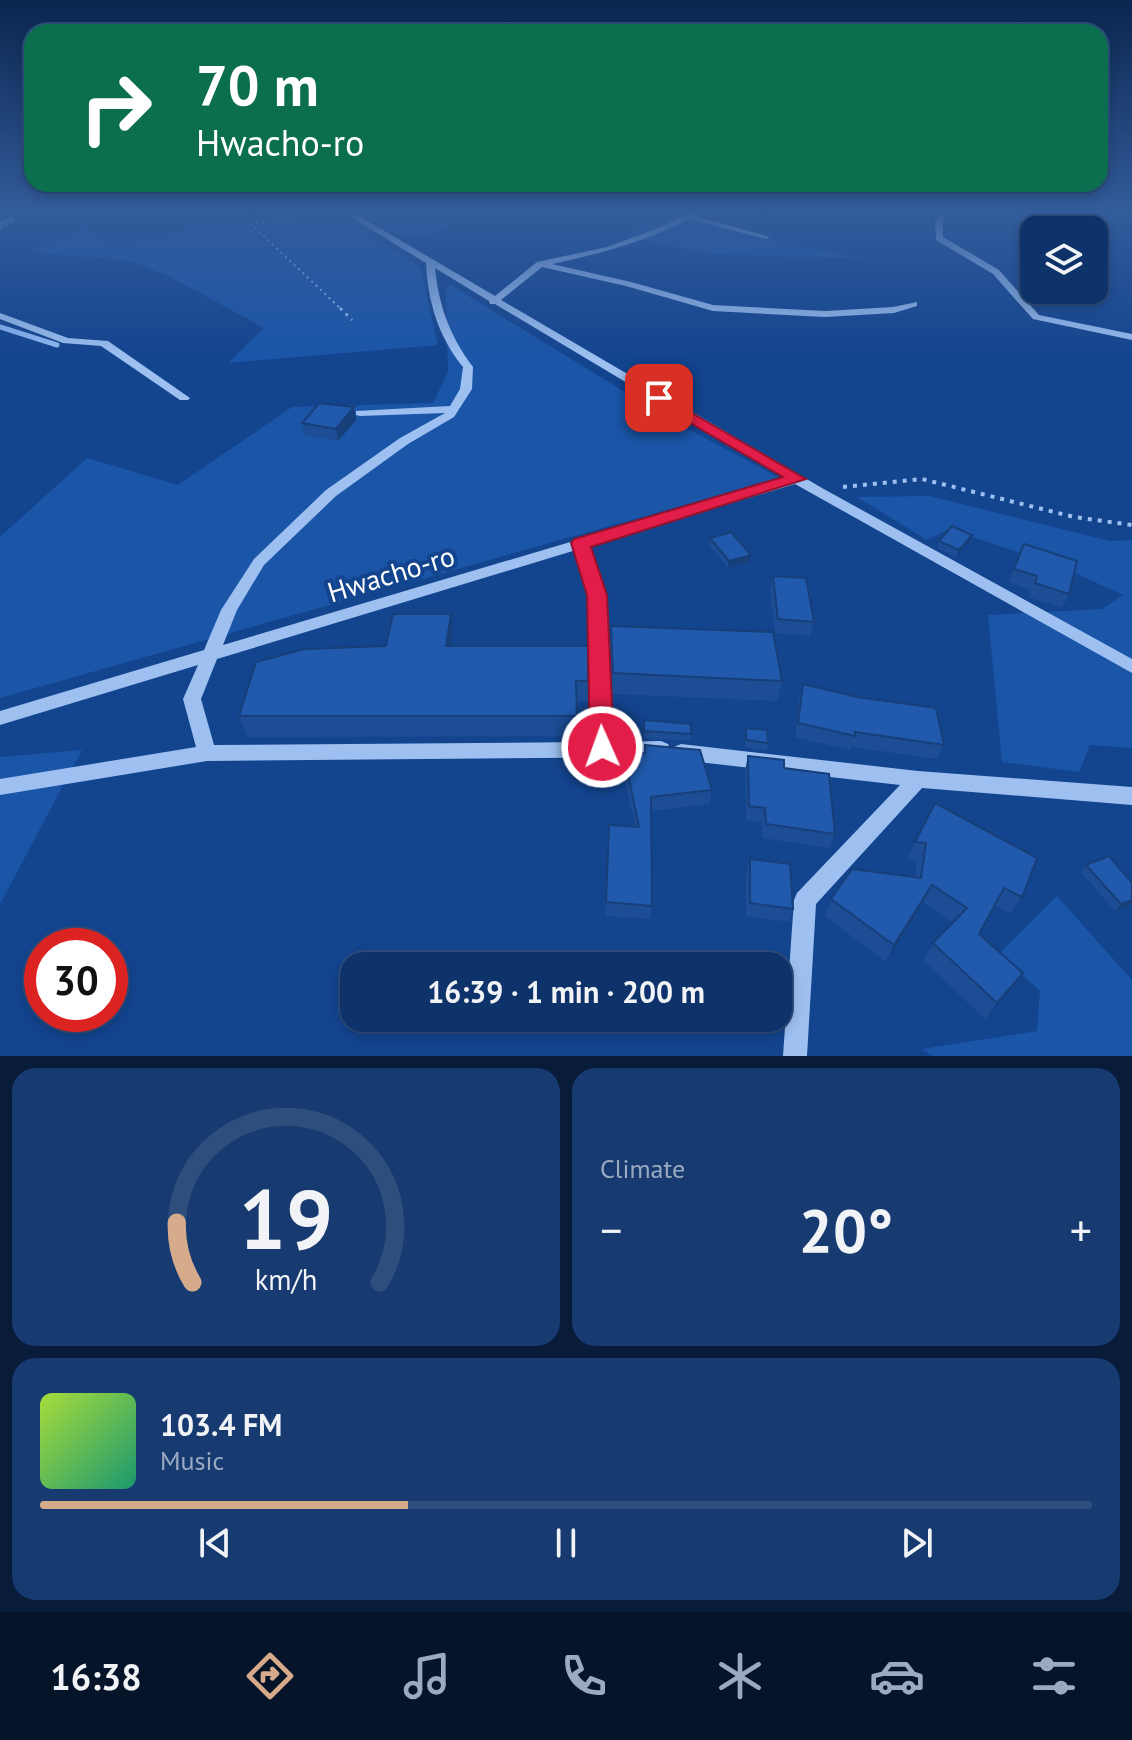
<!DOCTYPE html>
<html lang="en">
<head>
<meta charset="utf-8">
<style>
  body { margin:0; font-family:"PT Sans",sans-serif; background:#173b70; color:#f1f3f6; height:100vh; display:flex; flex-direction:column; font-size:30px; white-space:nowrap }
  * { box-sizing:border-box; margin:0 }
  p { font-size:26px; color:#9baac1 }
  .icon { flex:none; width:44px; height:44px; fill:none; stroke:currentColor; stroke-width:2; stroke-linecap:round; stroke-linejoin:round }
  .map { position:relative; height:1056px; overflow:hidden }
  .sheet { display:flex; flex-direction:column; gap:12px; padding:12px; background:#081c3a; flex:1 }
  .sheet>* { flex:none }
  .hud { position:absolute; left:24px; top:24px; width:1084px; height:168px; border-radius:24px; box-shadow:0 4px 12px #0003,0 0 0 2px #2e4e7e; background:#0b6e4f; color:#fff; overflow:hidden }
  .buttons { position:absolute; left:1020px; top:216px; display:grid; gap:16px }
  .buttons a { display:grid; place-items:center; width:88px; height:88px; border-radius:16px; background:#0e336a; box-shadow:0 4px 12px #0003,0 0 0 2px #2e4e7e; font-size:40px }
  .speed { position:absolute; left:24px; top:928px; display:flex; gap:16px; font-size:40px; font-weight:700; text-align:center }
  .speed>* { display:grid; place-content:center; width:104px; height:104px; border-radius:50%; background:#0e336a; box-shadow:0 4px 12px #0003,0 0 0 2px #2e4e7e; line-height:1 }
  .speed .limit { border:12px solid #d22; background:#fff; color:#111 }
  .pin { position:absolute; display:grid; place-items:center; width:68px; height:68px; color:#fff; margin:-34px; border-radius:16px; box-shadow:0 4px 12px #0006 }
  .me { position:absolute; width:88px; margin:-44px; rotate:358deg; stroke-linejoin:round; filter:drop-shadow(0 0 6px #0008) }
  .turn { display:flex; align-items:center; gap:28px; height:168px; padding:0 40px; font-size:36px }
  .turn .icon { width:104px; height:104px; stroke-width:2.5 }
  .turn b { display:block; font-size:56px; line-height:68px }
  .big { font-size:60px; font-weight:800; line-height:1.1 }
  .sheet .card { flex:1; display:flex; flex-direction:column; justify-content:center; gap:12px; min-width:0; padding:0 28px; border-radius:24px; background:#173b70 }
  .sheet .dial { align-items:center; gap:0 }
  .dial svg { height:208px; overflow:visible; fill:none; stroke:#2e4e7e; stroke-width:7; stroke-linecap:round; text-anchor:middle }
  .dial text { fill:#f1f3f6; stroke:none }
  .song { display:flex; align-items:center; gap:24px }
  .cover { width:96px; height:96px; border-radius:12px; background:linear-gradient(135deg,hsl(80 70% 55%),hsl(160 70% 35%)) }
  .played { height:8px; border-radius:4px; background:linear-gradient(90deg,#d6ab8b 35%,#2e4e7e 35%) }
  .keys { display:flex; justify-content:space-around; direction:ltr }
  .heat { display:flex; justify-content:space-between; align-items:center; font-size:44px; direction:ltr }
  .sheet .tiles { flex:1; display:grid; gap:12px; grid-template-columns:1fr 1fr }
  .card:last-child { grid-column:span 2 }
  .trip { position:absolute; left:340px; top:952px; width:452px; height:80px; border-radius:24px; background:#0e336a; box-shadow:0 4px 12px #0003,0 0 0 2px #2e4e7e; font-weight:800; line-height:80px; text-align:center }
  .menu { display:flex; height:128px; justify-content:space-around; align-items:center; background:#06142a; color:#9baac1 }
  .menu .icon { width:56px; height:56px }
  .menu .on { color:#d6ab8b }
  .menu b { font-size:36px; color:#f1f3f6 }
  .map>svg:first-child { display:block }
  .green { fill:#1b55a8 }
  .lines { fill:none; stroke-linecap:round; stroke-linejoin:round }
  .stream-far1 { stroke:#8fbaf4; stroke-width:4 }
  .stream { stroke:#8fbaf4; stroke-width:5 }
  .path-far2 { stroke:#9dc0f1; stroke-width:2; stroke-dasharray:2 4; stroke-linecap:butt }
  .path-far1 { stroke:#9dc0f1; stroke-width:3; stroke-dasharray:3 5; stroke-linecap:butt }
  .path { stroke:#9dc0f1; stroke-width:4; stroke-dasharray:4 6; stroke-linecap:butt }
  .minor { fill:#9dc0f1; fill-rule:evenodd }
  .wall { fill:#1c4d95 }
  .shaded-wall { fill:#173f79 }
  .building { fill:#215aad; stroke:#173f79; stroke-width:2 }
  .route { fill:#e11d48; stroke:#92132f; stroke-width:2 }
  .labels { text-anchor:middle; stroke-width:8; stroke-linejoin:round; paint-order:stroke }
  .street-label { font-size:28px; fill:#fff; stroke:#13448e }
</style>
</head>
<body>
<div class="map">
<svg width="1132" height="1056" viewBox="0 0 1132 1056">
  <rect width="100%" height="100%" fill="#13448e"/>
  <path class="green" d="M 352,210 L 459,210 C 453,232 425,234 406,239 Z
    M 797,210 L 940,210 L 931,221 C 880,218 847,234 797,210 Z
    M 339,214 L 420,267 L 438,345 L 228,363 L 264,328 L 169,276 L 131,261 L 31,252 L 83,229 L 116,243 L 220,224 Z
    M 676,217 L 697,217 L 803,247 L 867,259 L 711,254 L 622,236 Z
    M 449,284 L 664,416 L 780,478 L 0,698 L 0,537 L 87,458 L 178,485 L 292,407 L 433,403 L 448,372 L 446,291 Z
    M 929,496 L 1110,541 L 1132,540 L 1132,748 L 1090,745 L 1079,772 L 1002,762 L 988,615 L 1102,609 L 1123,595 L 1062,567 L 949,529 L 927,540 L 857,497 Z
    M 82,750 L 0,904 L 0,757 Z
    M 1057,896 L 1132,980 L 1132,1056 L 933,1056 L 922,1049 L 1037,1031 L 1040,991 L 999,954 Z"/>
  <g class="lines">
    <path class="stream-far1" d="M 0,224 L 13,219"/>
    <path class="stream" d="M 0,327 L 57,345"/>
    <path class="path-far2" d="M 329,211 L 251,224 L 342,310
      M 0,228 L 42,210"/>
    <path class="path-far1" d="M 340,308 L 352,320"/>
    <path class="path" d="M 843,487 L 922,479 L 1074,517 L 1132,525"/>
    <path class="minor" d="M 339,210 L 349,210 L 495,296 L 537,262 L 607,247 L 661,227 L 694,210 L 704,210 L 695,216 L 770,237 L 766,239 L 689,219 C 645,242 599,254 552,264 L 631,282 L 713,305 L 825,311 L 893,307 L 917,302 L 917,306 L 894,313 L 825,317 L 713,311 L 626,286 L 542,267 L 501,300 L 822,488 L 1132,659 L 1132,673 L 795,484 L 589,546 L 605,595 L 611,742 L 661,741 L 668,744 L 670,749 L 668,754 L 661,757 L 207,761 L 0,795 L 0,779 L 196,747 L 183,699 L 198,665 L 0,725 L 0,711 L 204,650 L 221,610 L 254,559 L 326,490 L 400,438 L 445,413 L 360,416 L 356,415 L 356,411 L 450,406 L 460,389 L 463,367 C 438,336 428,302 426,263 ZM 435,268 L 489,301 L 490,304 L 495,304 L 786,478 L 223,645 L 237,610 L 264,565 L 336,496 L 408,444 L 454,417 L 472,389 L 473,367 C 450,336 439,307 435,268 ZM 576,550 L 589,595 L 593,742 L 214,745 L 201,699 L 217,659 Z
      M 944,210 L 953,210 L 943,220 L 943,237 L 999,270 L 1039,315 L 1132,334 L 1132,340 L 1033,319 L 993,274 L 936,240 L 935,219 Z
      M 0,313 L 68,338 L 108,341 L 190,398 L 188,400 L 180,400 L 101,346 L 63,343 L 0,319 Z
      M 681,744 L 918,771 L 1132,787 L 1132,805 L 922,788 L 816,904 L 807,1056 L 783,1056 L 794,900 L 797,893 L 900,785 L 681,760 L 674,757 L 672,752 L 674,747 Z"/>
  </g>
  <path class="wall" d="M 354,407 L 356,420 L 338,441 L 304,435 L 302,423 Z
    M 972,535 L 969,542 L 956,557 L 937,548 L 939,541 Z
    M 710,538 L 751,555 L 749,562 L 728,568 L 709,545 Z
    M 1024,544 L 1069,594 L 1062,608 L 1028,597 L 1031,590 L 1008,582 Z
    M 773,576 L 814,622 L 810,636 L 775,633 L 770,590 Z
    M 611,626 L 782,681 L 777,701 L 612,694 L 610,646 Z
    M 453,635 L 452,646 L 588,646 L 588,701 L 576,701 L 576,736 L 247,737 L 239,716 Z
    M 803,684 L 944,745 L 937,759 L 851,747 L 850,750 L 795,737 L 799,698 Z
    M 644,720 L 691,734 L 690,741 L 644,738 Z
    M 746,728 L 768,743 L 767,750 L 745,748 Z
    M 624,755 L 712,790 L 709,804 L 651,811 L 652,906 L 650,919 L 605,916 L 609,825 L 635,826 L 623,769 Z
    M 748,756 L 784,768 L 835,834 L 830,848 L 762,838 L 762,822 L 746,820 L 745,770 Z
    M 935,803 L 1022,897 L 1010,914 L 995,905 L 979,934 L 1011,989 L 985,1019 L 923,960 L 933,943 L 953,923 L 923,902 L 886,962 L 824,916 L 831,899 L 915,877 L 917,860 L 907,859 Z
    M 750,859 L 793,909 L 789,922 L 746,916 L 746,873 Z
    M 1086,865 L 1132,883 L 1132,904 L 1115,911 L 1081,872 Z"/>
  <path class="shaded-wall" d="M 354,407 L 356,420 L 338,441 L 336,429 Z
    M 972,535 L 969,542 L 956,557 L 959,550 Z
    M 751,555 L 749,562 L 728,568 L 729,561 Z
    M 451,614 L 453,635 L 449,667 L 446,646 Z
    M 932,885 L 923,902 L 886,962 L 894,945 Z
    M 1132,900 L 1132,904 L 1115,911 L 1121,904 Z
    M 1023,973 L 1011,989 L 985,1019 L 997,1003 Z"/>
  <path class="building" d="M 319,403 L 354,407 L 336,429 L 302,423 Z
    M 952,526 L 972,535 L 959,550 L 939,541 Z
    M 731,532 L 751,555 L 729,561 L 710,538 Z
    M 1024,544 L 1077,561 L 1069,594 L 1035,583 L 1037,576 L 1014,569 Z
    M 773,576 L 806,578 L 814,622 L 778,619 Z
    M 393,614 L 451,614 L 446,646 L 588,646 L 588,681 L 576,681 L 577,716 L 239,716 L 256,662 L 305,649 L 386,646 Z
    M 611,626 L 773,632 L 782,681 L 613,673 Z
    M 803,684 L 857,697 L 936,708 L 944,745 L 855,732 L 855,736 L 798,723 Z
    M 644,720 L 691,724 L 691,734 L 644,731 Z
    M 746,728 L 767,730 L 768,743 L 746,740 Z
    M 645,745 L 700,750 L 712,790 L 651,797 L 652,906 L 606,902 L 609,825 L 639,827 L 624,755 L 645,753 Z
    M 748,756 L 784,760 L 784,768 L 829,774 L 835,834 L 766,824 L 765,808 L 749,806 Z
    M 935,803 L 1037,858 L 1022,897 L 1004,888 L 979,934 L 1023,973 L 997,1003 L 933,943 L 967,908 L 932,885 L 894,945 L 831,899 L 852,869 L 921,878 L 926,843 L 915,842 Z
    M 1109,856 L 1132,883 L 1132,900 L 1121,904 L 1086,865 Z
    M 750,859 L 790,864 L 793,909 L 750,903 Z"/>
  <linearGradient id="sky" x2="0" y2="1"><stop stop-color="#0a254e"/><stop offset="0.59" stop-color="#335c9b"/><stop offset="1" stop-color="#335c9b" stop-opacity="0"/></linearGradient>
  <rect width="1132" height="358" fill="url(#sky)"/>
  <path class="route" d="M 659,394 L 806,479 L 591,547 L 607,595 L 614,747 L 611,754 L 602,757 L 594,754 L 590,747 L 587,595 L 571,543 L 574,539 L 783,477 L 654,402 L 652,398 Z"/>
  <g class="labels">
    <g class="street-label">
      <text transform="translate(391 574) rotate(-17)" y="10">Hwacho-ro</text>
    </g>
  </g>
</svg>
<div class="buttons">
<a><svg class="icon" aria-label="layers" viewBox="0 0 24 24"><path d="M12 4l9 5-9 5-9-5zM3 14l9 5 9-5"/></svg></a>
</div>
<div class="speed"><div class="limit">30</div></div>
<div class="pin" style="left:659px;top:398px;background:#d93025"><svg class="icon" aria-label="arrive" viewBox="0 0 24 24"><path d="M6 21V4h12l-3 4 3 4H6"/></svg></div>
<svg class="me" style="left:602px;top:747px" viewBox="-20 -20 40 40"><circle r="17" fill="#e11d48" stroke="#fff" stroke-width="3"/><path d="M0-11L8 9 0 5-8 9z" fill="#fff"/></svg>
<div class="trip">16:39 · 1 min · 200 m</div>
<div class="hud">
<div class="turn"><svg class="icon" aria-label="right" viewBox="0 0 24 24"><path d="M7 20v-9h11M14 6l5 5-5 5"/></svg><div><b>70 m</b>Hwacho-ro</div></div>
</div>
</div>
<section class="sheet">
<div class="tiles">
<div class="card dial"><svg viewBox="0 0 100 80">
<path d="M14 69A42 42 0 1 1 86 69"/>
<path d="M14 69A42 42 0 0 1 8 46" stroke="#d6ab8b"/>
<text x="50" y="56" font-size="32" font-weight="700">19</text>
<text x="50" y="72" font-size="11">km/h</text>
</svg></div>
<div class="card"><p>Climate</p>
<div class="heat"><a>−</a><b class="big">20°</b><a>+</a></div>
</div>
<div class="card">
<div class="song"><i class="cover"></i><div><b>103.4 FM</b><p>Music</p></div></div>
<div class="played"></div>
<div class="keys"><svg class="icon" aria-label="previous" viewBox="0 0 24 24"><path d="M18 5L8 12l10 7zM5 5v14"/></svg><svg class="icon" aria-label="pause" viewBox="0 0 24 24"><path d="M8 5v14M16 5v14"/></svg><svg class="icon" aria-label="next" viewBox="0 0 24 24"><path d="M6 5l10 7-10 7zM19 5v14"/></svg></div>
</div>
</div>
</section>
<nav class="menu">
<b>16:38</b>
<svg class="icon on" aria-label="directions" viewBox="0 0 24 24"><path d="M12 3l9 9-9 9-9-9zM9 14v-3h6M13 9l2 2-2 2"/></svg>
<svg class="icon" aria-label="music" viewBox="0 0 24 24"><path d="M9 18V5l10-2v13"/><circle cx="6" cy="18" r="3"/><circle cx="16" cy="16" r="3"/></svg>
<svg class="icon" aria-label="phone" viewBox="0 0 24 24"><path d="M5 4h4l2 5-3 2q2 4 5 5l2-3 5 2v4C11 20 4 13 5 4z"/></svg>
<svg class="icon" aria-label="climate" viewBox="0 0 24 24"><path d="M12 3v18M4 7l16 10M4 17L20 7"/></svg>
<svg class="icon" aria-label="car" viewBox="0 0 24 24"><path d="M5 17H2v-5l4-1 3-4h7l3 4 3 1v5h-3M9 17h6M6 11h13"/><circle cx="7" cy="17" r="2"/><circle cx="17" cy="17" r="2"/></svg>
<svg class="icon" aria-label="filters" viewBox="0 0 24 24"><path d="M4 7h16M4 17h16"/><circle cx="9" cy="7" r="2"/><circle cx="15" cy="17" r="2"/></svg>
</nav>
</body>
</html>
